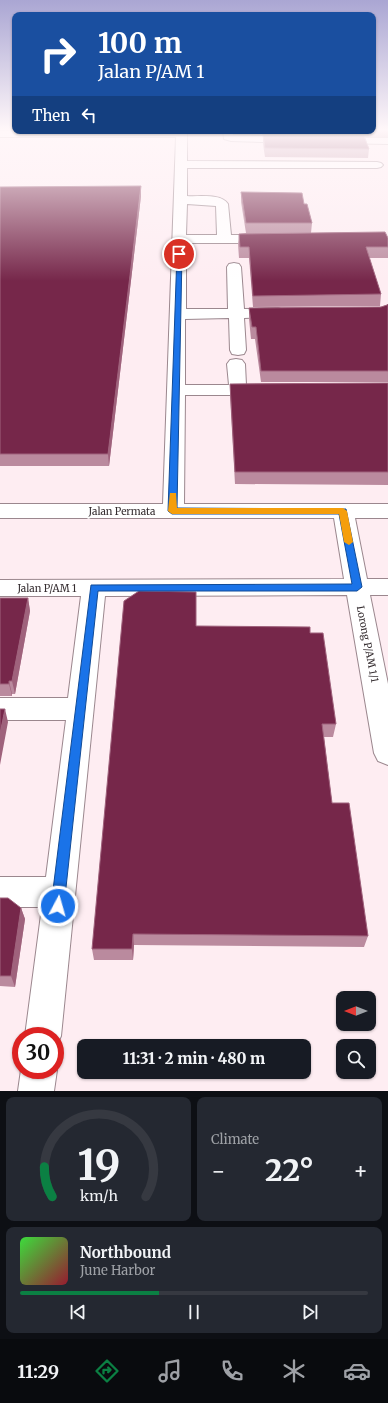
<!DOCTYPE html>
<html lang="en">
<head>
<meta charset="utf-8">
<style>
  body { margin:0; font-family:Merriweather,serif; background:#242831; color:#f1f3f6; height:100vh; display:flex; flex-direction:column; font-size:15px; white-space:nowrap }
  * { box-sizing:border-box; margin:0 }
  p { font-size:13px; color:#9ea1a6 }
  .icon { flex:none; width:22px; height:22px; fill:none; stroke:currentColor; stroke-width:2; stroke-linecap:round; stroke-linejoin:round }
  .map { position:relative; height:1091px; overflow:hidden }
  .panel { display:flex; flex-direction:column; gap:6px; padding:6px; background:#0d0f14; flex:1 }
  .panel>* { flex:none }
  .hud { position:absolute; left:12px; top:12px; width:364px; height:122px; border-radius:8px; box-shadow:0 1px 3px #0004; background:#1a4fa0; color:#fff; overflow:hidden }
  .needle { width:26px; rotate:270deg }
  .buttons { position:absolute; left:336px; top:991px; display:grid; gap:8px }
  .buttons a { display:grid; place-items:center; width:40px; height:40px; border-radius:8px; background:#171b24; box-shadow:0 1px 3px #0004; font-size:20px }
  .speed { position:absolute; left:12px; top:1027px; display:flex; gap:8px; font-size:20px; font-weight:700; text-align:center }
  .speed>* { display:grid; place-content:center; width:52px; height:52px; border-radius:50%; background:#171b24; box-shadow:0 1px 3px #0004; line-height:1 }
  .speed .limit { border:6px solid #d22; background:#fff; color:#111 }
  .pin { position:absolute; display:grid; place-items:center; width:34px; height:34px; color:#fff; margin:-17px; border:2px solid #fff; border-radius:50%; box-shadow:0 1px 4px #0007 }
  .me { position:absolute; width:44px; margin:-22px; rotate:6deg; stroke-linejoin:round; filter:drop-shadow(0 0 3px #0008) }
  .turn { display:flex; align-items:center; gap:14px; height:84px; padding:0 20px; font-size:18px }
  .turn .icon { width:52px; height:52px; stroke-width:2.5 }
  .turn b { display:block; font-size:28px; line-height:34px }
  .then { display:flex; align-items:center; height:38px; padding:0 20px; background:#0003; gap:8px; font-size:15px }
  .big { font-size:30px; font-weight:800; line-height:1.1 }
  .panel .tile { flex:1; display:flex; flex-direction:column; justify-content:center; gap:6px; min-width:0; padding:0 14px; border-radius:8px; background:#242831 }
  .panel .dial { align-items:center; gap:0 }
  .dial svg { height:104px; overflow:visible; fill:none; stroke:#363941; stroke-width:7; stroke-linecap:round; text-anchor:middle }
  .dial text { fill:#f1f3f6; stroke:none }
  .song { display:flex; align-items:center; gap:12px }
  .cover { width:48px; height:48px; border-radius:6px; background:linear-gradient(135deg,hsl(120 70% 55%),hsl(350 70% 35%)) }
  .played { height:4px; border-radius:2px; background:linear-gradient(90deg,#0b8043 40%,#363941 40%) }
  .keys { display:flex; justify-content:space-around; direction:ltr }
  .heat { display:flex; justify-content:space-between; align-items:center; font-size:22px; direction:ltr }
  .panel .tiles { flex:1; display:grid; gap:6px; grid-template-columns:1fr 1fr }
  .tile:last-child { grid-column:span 2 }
  .trip { position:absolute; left:77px; top:1039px; width:234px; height:40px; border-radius:8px; background:#171b24; box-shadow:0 1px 3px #0004; font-weight:800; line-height:40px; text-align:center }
  .tabs { display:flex; height:64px; justify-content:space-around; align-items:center; background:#090b0e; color:#9ea1a6 }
  .tabs .icon { width:28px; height:28px }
  .tabs .on { color:#0b8043 }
  .tabs b { font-size:18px; color:#f1f3f6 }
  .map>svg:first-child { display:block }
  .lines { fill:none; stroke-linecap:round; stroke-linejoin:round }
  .minor-casing { stroke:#9b878e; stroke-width:2 }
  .minor { fill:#fff; fill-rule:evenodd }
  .wall { fill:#ba8a9e }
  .shaded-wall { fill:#9f627c }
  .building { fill:#76274a; stroke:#9f627c }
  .route { fill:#1a73e8; stroke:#114b97 }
  .slow { fill:#f59e0b }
  .labels { text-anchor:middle; stroke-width:4; stroke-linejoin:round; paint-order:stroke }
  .street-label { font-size:10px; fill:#352d30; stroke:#fff }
</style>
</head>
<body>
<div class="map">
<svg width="388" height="1091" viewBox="0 0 388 1091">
  <rect width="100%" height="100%" fill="#feedf2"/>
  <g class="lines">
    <g class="minor-casing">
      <path id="minor" d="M 0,131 L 187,131 L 187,161 L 377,162 L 381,163 L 383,165 L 381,167 L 377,168 L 187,168 L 187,196 C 199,197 221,193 228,204 L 231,235 L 268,235 L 273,236 L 275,239 L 273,242 L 268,243 L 186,243 L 186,309 L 228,309 L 227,267 L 229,264 L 234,263 L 239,264 L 241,267 L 244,309 L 278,308 L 284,310 L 286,313 L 284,316 L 244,318 L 246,350 L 244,354 L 238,355 L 232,354 L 230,350 L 229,318 L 185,319 L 185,385 L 229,385 L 227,364 L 230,360 L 236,359 L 242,360 L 245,364 L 246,385 L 266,386 L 269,390 L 266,394 L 260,395 L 185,395 L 184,504 L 388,504 L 388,518 L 355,518 L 367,579 L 388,579 L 388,595 L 370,595 L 388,684 L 388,765 L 378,761 L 374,753 L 347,595 L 105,596 L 61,1036 L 55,1049 L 55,1036 L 25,1036 L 42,907 L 0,907 L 0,877 L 46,877 L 66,720 L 0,720 L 0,698 L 68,698 L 81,596 L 0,596 L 0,580 L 344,579 L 334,518 L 0,518 L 0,504 L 163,504 L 176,137 L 0,137 ZM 187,204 L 216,206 L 217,235 L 186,235 Z
        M 223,131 L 233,131 L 233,135 L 292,137 L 297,140 L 292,143 L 231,141 L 224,139 Z
        M 337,138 L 388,138 L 388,144 L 333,143 L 332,141 Z
        M 55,1065 L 57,1070 L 54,1091 L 18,1091 L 21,1070 L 55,1070 Z"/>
    </g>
    <use href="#minor" class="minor"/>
  </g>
  <path class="wall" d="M 373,129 L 388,129 L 388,137 L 365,137 L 369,149 L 368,158 L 265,157 L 263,144 L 263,135 L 262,135 L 261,131 L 373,131 Z
    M 0,187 L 141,196 L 109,466 L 0,466 Z
    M 241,192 L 304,204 L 312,223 L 311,233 L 388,238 L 388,258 L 369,258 L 381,294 L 380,306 L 253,307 L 249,258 L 239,258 L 238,244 L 239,234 L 246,233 L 241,202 Z
    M 388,304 L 388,382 L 261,382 L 255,339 L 251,339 L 249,319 L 249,308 L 381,307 L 387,305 Z
    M 388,383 L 388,485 L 235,484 L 230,396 L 230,384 Z
    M 0,598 L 28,598 L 30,611 L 15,694 L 12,694 L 12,696 L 0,696 Z
    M 196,626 L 310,633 L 336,724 L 333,737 L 324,737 L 332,803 L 368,936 L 364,947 L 134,945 L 133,960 L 94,960 L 92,949 Z
    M 0,898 L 21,908 L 25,919 L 15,987 L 0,986 Z"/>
  <path class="shaded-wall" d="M 141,186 L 141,196 L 109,466 L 108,454 Z
    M 28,598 L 30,611 L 15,694 L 12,681 Z
    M 9,681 L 12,694 L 12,696 L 9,684 Z
    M 5,709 L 8,722 L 0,765 L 0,734 Z
    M 21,908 L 25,919 L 15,987 L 11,976 Z
    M 133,934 L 134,945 L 133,960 L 132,949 Z"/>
  <path class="building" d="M 263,135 L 364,136 L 369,149 L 265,148 Z
    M 141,186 L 108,454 L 0,454 L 0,187 Z
    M 241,192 L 302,193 L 304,204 L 307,204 L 312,223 L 246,223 Z
    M 385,232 L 388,238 L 388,247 L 366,247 L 381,294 L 253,296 L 249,247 L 240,247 L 239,234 Z
    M 388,304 L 388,371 L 261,371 L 256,327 L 252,327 L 249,308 L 381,307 L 387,305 Z
    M 388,383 L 388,472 L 235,472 L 230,384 Z
    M 139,591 L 196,592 L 196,626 L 310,627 L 310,633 L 323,633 L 336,724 L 322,724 L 332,803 L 349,803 L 368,936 L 133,934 L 132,949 L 92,949 L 124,601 Z
    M 0,598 L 28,598 L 12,681 L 9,681 L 9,684 L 0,684 Z
    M 0,709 L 5,709 L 0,734 Z
    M 0,898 L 8,898 L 21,908 L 11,976 L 0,976 Z"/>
  <linearGradient id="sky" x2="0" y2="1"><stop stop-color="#aaa6d3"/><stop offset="0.46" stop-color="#fff7f9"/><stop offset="1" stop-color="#fff7f9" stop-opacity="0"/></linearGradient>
  <rect width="388" height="281" fill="url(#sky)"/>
  <path class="route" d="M 177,253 L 182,254 L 177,508 L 346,509 L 362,587 L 357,591 L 98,591 L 64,906 L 62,911 L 58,913 L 53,911 L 51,906 L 91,585 L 352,584 L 339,514 L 172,514 L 168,511 Z"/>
  <path class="slow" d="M 170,493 L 176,493 L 177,508 L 343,508 L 347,511 L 353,542 L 349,545 L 344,542 L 339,514 L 172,514 L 168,511 Z"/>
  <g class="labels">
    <g class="street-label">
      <text x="122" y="515">Jalan Permata</text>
      <text x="47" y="592">Jalan P/AM 1</text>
      <text transform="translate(368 644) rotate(79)" y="4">Lorong P/AM 1/1</text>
    </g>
  </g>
</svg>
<div class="buttons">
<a><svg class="needle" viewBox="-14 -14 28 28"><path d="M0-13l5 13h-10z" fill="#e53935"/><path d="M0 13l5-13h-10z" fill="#9ea1a6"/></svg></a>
<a><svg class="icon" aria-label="search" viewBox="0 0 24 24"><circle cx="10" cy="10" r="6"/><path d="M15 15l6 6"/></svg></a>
</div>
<div class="speed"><div class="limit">30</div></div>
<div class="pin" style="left:179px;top:254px;background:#d93025"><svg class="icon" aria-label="arrive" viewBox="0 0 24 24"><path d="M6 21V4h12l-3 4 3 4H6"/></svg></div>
<svg class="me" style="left:58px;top:906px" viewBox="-20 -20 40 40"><circle r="17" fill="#1a73e8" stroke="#fff" stroke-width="3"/><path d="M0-11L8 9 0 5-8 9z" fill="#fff"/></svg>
<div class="trip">11:31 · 2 min · 480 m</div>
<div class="hud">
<div class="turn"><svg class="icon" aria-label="right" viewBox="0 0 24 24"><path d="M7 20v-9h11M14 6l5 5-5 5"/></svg><div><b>100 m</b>Jalan P/AM 1</div></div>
<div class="then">Then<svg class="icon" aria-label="left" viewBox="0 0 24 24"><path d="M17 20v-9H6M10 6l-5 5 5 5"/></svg></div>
</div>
</div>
<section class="panel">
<div class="tiles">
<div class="tile dial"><svg viewBox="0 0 100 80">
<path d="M14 69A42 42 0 1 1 86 69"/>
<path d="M14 69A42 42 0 0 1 8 46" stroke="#0b8043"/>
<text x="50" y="56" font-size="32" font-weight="700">19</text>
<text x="50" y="72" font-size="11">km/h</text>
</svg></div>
<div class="tile"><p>Climate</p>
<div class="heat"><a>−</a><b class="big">22°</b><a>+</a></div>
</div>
<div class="tile">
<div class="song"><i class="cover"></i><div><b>Northbound</b><p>June Harbor</p></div></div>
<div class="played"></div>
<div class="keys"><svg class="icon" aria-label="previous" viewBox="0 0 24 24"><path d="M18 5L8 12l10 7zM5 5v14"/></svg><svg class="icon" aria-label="pause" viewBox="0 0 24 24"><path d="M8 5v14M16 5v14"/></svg><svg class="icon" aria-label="next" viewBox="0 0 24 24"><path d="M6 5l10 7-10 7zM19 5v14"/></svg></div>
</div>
</div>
</section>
<nav class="tabs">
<b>11:29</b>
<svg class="icon on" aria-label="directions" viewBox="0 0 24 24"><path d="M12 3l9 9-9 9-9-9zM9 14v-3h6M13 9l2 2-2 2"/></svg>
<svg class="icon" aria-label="music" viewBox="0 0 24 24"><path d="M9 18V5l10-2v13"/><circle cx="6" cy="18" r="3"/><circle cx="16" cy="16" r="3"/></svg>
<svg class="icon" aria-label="phone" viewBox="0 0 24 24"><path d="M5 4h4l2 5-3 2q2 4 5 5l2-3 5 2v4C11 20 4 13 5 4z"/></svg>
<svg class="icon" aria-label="climate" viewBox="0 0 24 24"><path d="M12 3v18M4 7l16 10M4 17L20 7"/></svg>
<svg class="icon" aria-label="car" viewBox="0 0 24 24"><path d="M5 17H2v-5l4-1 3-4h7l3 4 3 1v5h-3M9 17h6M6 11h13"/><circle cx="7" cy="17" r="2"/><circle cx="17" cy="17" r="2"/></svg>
</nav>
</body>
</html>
